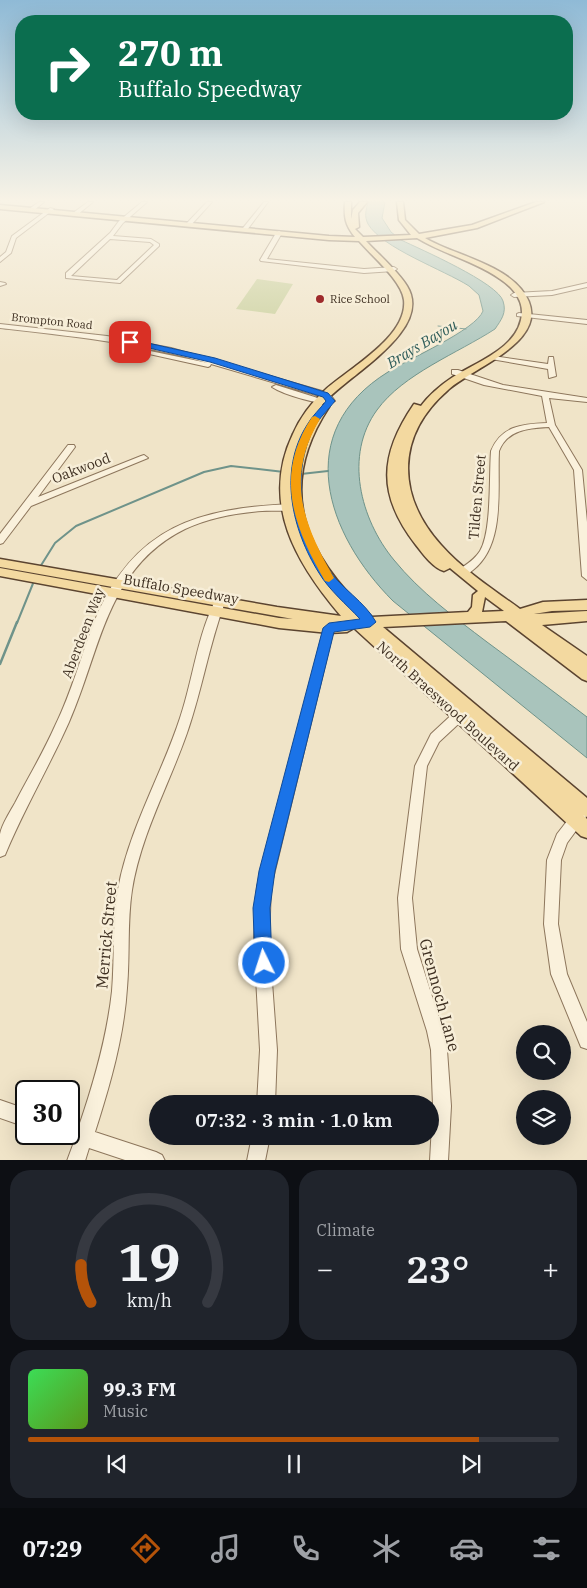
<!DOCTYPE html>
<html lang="en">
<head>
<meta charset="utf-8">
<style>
  body { margin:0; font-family:"IBM Plex Serif",serif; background:#20242c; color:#f1f3f6; height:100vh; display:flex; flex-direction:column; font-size:19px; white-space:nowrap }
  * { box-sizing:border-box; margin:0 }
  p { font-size:16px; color:#9ea1a6 }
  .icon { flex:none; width:28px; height:28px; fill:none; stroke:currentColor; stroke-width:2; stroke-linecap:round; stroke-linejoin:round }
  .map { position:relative; height:1160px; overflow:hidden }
  .side { display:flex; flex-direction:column; gap:10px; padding:10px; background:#0d0f14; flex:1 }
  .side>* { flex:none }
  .banner { position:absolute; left:15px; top:15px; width:558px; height:105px; border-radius:20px; box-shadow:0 5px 20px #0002; background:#0b6e4f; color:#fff; overflow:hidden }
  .buttons { position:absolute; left:516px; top:1025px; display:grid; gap:10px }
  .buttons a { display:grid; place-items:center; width:55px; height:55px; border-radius:50%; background:#171b24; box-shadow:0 5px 20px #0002; font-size:25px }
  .speed { position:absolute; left:15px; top:1080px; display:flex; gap:10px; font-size:25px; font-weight:700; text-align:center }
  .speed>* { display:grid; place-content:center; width:65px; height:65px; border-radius:50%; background:#171b24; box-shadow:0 5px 20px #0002; line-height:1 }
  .speed .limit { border:2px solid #111; border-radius:8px; background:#fff; color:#111 }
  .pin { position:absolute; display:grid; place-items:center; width:42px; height:42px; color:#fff; margin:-21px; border-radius:10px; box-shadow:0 2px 8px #0006 }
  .me { position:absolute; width:55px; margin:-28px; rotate:356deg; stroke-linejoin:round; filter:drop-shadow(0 0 4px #0008) }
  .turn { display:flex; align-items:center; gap:18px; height:105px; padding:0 20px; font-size:22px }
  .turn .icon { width:65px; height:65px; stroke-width:2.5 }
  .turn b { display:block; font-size:35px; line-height:42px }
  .big { font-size:38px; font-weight:600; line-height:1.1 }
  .side .widget { flex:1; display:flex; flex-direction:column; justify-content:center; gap:8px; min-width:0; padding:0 18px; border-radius:20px; background:#20242c }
  .side .dial { align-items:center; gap:0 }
  .dial svg { height:130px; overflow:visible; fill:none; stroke:#363941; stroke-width:7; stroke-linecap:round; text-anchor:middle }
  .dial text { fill:#f1f3f6; stroke:none }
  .song { display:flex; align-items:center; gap:15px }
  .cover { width:60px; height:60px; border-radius:8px; background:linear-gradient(135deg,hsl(130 70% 55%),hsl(90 70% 35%)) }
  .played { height:5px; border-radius:2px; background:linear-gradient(90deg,#b45309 85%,#363941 85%) }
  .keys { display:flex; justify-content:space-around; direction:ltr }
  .heat { display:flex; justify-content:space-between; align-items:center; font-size:28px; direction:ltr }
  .side .tiles { flex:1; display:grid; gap:10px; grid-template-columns:1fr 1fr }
  .widget:last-child { grid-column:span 2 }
  .trip { position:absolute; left:149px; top:1095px; width:290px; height:50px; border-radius:25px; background:#171b24; box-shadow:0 5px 20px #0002; font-weight:600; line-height:50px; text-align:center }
  .tabs { display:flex; height:80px; justify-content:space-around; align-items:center; background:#090b0e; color:#9ea1a6 }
  .tabs .icon { width:35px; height:35px }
  .tabs .active { color:#b45309 }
  .tabs b { font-size:22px; color:#f1f3f6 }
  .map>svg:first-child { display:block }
  .green { fill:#c9cf9b }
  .water { fill:#a9c4bc; stroke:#6f938a }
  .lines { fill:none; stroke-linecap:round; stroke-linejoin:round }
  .stream-far2 { stroke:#6f938a; stroke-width:1 }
  .stream-far1 { stroke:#6f938a; stroke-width:2 }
  .stream { stroke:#6f938a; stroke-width:2.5 }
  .minor-casing { stroke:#8d765c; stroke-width:2 }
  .major-casing { stroke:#5b4430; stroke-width:3 }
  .minor { fill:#faf1dc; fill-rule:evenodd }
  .major { fill:#f3d9a0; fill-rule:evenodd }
  .route { fill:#1a73e8; stroke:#114b97 }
  .slow { fill:#f59e0b }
  .poi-dot { fill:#9e2a2b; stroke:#f7eed8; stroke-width:2 }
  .labels { text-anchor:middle; stroke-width:5; stroke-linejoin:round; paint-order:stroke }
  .far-poi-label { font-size:11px; fill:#3d2e20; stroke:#f7eed8; text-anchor:start }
  .far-street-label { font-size:11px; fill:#3d2e20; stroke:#f7eed8 }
  .street-label { font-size:14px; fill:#3d2e20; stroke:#f7eed8 }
  .water-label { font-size:15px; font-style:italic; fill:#2f5d5a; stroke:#f7eed8 }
  .near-street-label { font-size:16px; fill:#3d2e20; stroke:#f7eed8 }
</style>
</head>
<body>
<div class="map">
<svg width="587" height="1161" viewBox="0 0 587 1161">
  <rect width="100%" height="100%" fill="#f0e4c8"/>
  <path class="green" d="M 257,279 L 293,284 L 275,314 L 236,309 Z"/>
  <path class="water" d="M 368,202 L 385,202 L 382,218 L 391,232 L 401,240 C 420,249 498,283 503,301 C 507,313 501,320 495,329 C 458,353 403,374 377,410 C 344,455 360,519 394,560 C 420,592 454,617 487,642 C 521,667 554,692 587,717 L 587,758 L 393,601 C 326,534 291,432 388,372 C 408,359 476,330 483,311 L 479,295 L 469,286 C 444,270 382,248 368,224 C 364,216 366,210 368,202 Z"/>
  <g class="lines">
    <path class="stream-far2" d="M 438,326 L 466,329"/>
    <path class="stream-far1" d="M 301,474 L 328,471
      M 40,567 L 55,543 L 76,526 L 204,472 L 231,466 L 284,472
      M 17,623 L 34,581"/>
    <path class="stream" d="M 0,664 L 17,622"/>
    <g class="minor-casing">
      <path id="minor" d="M 39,202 L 44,202 L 33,211 L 29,211 L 29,209 Z
        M 88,202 L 93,202 L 77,215 L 73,215 L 73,213 Z
        M 142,202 L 147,202 L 123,223 L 113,236 L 151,239 L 159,244 L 159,246 L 120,283 L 66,278 L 66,273 L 110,233 L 119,221 ZM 110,239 L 150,242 L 154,245 L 117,280 L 71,276 Z
        M 207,202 L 212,202 L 191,225 L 187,225 L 187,223 Z
        M 264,202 L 268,202 L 247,230 L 243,230 L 243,228 Z
        M 50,208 L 54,209 L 16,238 L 11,253 L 0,262 L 0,257 L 6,252 L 12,236 Z
        M 279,231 L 282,233 L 267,259 L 364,269 L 394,267 L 397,269 L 394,271 L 364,273 L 261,261 L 260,260 L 276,233 Z
        M 0,282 L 5,283 L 6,284 L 0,286 Z
        M 587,283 L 587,287 L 552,295 L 514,297 L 511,295 L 514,293 L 552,291 Z
        M 519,313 L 587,320 L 587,324 L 517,316 L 517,314 Z
        M 0,324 L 107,336 L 171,348 L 329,393 L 335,401 C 325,408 282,394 272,387 L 276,385 L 321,399 L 325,399 L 323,397 L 211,364 L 210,366 L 208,367 L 113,346 L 116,344 L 208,363 C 139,343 70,336 0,328 Z
        M 493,356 L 548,364 L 549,357 L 553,357 L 556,376 L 549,378 L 548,369 L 491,359 L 491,357 Z
        M 452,370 L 458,370 L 503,385 L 587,398 L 587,402 L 549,398 L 555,425 L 582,470 L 587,522 L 587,580 L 582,576 L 574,470 L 549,427 C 528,428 507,430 499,451 C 497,488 506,544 473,570 C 469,573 466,576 460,575 L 458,572 L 460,569 C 467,564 475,559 480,551 C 492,531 489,476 491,451 C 501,426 522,424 547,423 L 542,396 L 484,385 L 452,374 Z
        M 68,445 L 74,445 L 75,447 L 38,497 L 141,456 L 144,455 L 148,458 L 31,506 L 3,543 L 0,544 L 0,534 Z
        M 293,504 L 296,505 L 297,507 L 296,509 C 285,512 273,510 262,511 C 236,513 209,518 185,529 C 106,568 101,650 69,722 C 49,767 24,809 5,855 L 0,857 C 0,850 0,841 0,834 C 2,824 10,812 15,803 C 28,778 43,753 55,726 C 72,692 81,655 95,620 C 134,526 199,508 293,504 Z
        M 220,598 L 224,599 L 225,602 C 209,645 202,690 187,733 C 169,785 141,834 132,890 C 127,922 130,955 127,988 C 124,1037 110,1085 95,1132 L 156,1152 L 162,1155 L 165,1161 L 128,1161 L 89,1148 L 85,1161 L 67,1161 L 74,1142 L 63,1138 L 61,1134 L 69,1134 L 69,1123 L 79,1126 C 94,1082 107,1037 112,991 C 115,957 112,922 118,889 C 129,829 161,776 180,718 C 193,680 197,636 216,599 Z
        M 329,624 L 333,625 L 334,628 L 271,887 L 269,941 L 277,1050 L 275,1104 L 257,1104 L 260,1050 L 254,941 L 257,887 L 324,628 L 325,625 Z
        M 463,707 L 467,708 L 469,712 L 467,716 L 439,742 L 427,766 L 412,898 L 417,949 L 443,1031 L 447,1050 L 451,1106 L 448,1161 L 430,1161 L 433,1106 L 431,1050 L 427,1031 L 401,949 L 398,898 L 415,766 L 431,734 L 459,708 Z
        M 579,811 L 584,812 L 586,817 L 567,843 L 561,860 L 558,924 L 567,974 L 587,1022 L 587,1049 L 581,1047 L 551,974 L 544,924 L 547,860 L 557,834 L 574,812 Z
        M 0,1100 L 26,1109 L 26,1127 L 0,1118 Z
        M 252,1136 L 270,1136 L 265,1161 L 247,1161 Z"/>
    </g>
    <g class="major-casing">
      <path id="major" d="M 345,202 L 351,202 L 351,219 L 353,210 L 360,202 L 367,202 L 358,213 L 359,227 L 355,229 L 363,237 L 411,235 L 399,220 L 397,202 L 403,202 L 405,220 L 419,234 L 472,225 L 536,202 L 544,202 L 477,228 L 425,238 C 452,254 500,263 521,289 C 561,338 474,366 448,390 C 396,435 396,495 441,545 C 463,570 494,590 520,609 L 543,602 L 587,600 L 587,610 L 552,611 L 534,614 L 587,611 L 587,621 L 542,625 L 587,656 L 587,681 L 582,679 L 506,621 L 383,627 L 587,798 L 587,817 L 583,815 L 587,819 L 587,838 L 581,836 L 354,628 L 347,632 L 329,633 L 279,628 L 0,576 L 0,568 L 279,618 L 293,619 L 0,567 L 0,559 L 277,607 L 341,616 C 296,563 260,503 293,434 C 300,418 311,403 324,391 C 348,369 408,337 404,300 C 402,281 372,256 359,241 L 329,240 L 0,209 L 0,205 L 329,236 L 355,237 C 345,225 344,217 345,202 ZM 417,238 C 443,254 475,261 500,279 C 511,286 522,298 522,312 C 521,347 478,361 453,377 C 441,385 429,395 421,406 L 414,404 C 379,455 377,495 416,545 C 423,554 433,568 444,571 L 450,568 L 478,591 L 473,595 L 472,607 L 468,612 L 372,617 C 305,556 275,489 329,407 L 322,405 C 344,377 435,331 407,286 C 397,270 379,255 366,241 ZM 485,597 L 504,611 L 482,612 Z"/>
    </g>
    <use href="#minor" class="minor"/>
    <use href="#major" class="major"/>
  </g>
  <linearGradient id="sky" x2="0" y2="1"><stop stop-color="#8fbad6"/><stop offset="0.55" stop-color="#f8f3e6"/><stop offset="1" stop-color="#f8f3e6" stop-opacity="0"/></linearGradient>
  <rect width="587" height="364" fill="url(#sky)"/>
  <path class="route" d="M 130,339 L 215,358 L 328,393 L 335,401 C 328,410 319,418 314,428 C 291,473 300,528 328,569 C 341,588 365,602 376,622 L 370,627 L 334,632 L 275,871 L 270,908 L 272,963 L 270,969 L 264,972 L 257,969 L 255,963 L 253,908 L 259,871 L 323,628 L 329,623 L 360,619 C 347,605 329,590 319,573 C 292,530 278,471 307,425 C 312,416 320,409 326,401 L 323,397 L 210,362 L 127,343 L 127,340 Z"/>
  <path class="slow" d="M 315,416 L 320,419 C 285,478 303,523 334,578 L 329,582 L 325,581 C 293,526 274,475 312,417 Z"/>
  <circle class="poi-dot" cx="320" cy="299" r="5"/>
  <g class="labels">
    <g class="far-poi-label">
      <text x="330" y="303">Rice School</text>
    </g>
    <g class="far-street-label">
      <text transform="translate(52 321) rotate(6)" y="4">Brompton Road</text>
    </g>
    <g class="street-label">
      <text transform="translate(81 468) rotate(-21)" y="5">Oakwood</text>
      <text transform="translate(477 497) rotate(-85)" y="5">Tilden Street</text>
      <text transform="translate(181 589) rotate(10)" y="5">Buffalo Speedway</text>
      <text transform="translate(83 633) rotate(-69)" y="5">Aberdeen Way</text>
      <text transform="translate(448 706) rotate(42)" y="5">North Braeswood Boulevard</text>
    </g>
    <g class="water-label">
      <text transform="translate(422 344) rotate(-31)" y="5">Brays Bayou</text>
    </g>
    <g class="near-street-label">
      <text transform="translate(106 935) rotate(-85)" y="6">Merrick Street</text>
      <text transform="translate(440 995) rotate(75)" y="6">Grennoch Lane</text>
    </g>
  </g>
</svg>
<div class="buttons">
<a><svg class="icon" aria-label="search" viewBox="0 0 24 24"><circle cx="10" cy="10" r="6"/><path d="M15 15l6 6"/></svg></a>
<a><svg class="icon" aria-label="layers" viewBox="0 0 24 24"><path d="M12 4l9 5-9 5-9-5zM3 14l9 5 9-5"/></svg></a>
</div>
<div class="speed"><div class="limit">30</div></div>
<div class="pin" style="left:130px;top:342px;background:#d93025"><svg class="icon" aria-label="arrive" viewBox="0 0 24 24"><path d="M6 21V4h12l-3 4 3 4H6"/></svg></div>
<svg class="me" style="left:264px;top:963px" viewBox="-20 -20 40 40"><circle r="17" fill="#1a73e8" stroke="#fff" stroke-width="3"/><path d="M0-11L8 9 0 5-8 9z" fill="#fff"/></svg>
<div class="trip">07:32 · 3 min · 1.0 km</div>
<div class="banner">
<div class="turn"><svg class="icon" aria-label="right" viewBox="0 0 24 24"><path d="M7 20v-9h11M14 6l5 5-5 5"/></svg><div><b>270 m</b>Buffalo Speedway</div></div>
</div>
</div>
<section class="side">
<div class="tiles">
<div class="widget dial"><svg viewBox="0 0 100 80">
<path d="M14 69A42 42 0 1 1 86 69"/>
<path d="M14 69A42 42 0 0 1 8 46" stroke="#b45309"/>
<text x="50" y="56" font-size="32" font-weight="700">19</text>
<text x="50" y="72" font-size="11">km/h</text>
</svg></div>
<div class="widget"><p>Climate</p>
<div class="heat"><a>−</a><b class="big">23°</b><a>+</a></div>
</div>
<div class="widget">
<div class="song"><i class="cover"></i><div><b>99.3 FM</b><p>Music</p></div></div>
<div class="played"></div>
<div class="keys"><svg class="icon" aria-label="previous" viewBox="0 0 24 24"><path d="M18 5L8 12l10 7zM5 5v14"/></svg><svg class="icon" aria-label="pause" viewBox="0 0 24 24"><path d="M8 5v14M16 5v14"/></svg><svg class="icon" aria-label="next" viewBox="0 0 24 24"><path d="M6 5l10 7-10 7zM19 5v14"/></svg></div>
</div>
</div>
</section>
<nav class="tabs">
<b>07:29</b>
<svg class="icon active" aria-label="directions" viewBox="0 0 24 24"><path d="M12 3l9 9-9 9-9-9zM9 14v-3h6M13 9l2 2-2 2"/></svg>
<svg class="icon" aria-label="music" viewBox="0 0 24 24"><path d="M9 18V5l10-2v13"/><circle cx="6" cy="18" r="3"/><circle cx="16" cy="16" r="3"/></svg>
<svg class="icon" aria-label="phone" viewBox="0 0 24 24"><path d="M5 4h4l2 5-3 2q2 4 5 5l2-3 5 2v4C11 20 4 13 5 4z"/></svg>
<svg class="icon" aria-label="climate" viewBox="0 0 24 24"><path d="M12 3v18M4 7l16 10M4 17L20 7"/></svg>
<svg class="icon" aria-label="car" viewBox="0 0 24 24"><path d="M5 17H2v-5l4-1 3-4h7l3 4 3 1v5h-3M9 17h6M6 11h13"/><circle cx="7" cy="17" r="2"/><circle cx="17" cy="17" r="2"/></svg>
<svg class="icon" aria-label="filters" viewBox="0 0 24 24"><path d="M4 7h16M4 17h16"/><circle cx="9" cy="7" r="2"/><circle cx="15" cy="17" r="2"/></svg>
</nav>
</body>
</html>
